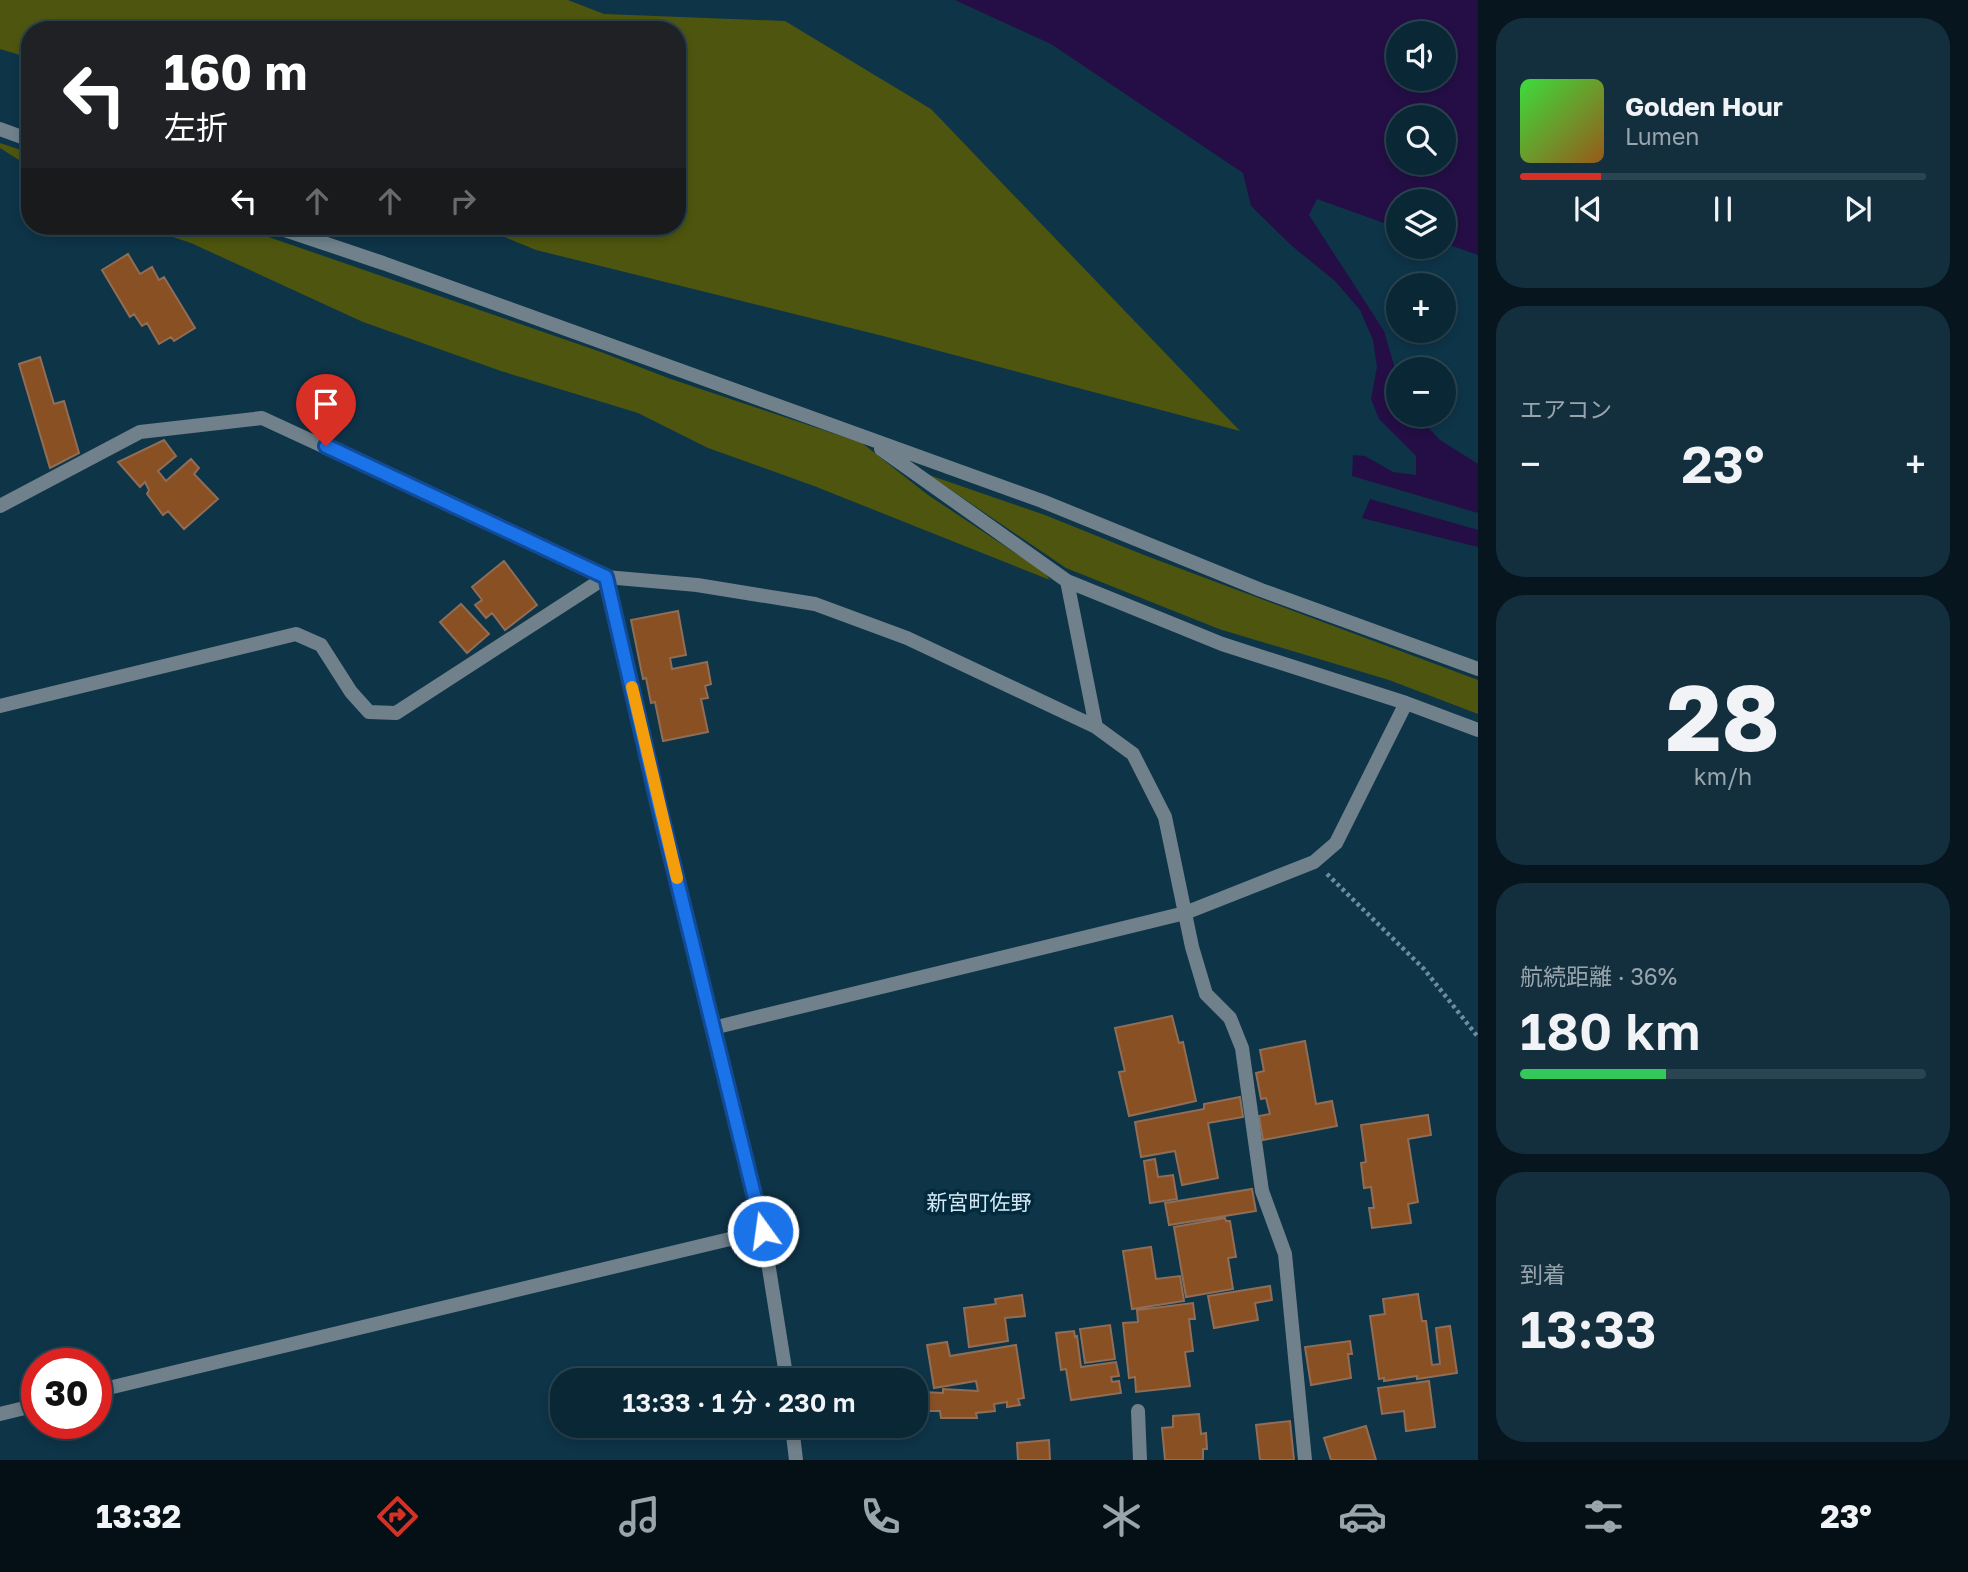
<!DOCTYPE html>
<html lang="ja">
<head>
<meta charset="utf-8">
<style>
  body { margin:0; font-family:"Golos Text","Noto Sans JP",sans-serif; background:#132f3e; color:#f1f3f6; height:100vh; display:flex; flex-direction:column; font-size:26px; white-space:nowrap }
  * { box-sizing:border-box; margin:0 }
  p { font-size:23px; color:#99a5ad }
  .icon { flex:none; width:38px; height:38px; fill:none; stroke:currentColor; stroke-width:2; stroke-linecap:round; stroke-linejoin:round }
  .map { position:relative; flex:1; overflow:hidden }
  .panel { display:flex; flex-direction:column; gap:18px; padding:18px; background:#06151e; width:490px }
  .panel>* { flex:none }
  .banner { position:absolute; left:21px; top:21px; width:665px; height:214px; border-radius:28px; box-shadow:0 4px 10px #0003,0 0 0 2px #2a4451; background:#202124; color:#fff; overflow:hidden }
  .tools { position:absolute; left:1386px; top:21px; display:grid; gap:14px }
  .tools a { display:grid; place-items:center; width:70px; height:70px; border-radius:50%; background:#0a2736; box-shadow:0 4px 10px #0003,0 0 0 2px #2a4451; font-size:35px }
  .speed { position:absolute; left:21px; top:1348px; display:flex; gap:14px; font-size:35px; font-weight:700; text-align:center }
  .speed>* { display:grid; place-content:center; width:91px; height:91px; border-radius:50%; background:#0a2736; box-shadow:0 4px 10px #0003,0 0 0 2px #2a4451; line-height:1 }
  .speed .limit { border:10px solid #d22; background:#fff; color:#111 }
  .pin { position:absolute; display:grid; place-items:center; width:60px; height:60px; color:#fff; margin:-72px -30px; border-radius:50% 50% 50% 0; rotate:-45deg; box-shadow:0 0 7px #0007 }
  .pin .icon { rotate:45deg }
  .me { position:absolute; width:77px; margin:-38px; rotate:346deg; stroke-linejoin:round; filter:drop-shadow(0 0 5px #0008) }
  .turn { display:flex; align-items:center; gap:24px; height:147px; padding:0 28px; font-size:32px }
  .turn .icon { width:91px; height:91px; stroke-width:2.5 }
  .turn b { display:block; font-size:49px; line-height:60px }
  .lanes { display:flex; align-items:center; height:66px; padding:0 28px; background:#0003; justify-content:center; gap:35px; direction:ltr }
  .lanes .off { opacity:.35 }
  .big { font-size:52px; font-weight:600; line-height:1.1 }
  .panel .card { flex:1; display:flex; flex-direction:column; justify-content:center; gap:10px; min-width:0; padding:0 24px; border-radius:28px; background:#132f3e }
  .panel .dial { align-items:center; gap:0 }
  .dial b { font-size:91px; line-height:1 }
  .song { display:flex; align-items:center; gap:21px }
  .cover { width:84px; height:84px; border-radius:10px; background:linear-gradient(135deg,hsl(120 70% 55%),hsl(30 70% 35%)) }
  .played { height:7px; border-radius:4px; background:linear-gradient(90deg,#d93025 20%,#2a4451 20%) }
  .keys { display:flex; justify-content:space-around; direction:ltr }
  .heat { display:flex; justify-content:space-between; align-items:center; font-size:38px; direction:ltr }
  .charge { height:10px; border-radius:5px; background:linear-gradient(90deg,#34c759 36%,#2a4451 0) }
  .trip { position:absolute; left:550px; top:1368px; width:378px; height:70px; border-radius:28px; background:#0a2736; box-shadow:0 4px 10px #0003,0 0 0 2px #2a4451; font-weight:600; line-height:70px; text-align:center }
  .menu { display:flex; height:112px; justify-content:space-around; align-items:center; background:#041016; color:#99a5ad }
  .menu .icon { width:49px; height:49px }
  .menu .active { color:#d93025 }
  .menu b { font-size:32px; color:#f1f3f6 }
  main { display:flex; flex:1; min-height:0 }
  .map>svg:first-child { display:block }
  .green { fill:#4d550e }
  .water { fill:#240e45; fill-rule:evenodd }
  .building { fill:#895023; stroke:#8f6d56; stroke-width:2 }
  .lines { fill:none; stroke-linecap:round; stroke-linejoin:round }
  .path { stroke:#6f8c9d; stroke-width:4.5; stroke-dasharray:3.5 3.5; stroke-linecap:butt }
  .street { stroke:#70818b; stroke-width:14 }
  .route-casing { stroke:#114b97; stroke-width:18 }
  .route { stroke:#1a73e8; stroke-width:12 }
  .slow { stroke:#f59e0b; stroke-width:12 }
  .labels { text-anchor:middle; stroke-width:7; stroke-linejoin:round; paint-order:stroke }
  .quarter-label { font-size:21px; fill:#d4e8f5; stroke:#022a3d }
</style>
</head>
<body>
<main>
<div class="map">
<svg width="1478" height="1460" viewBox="0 0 1478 1460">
  <rect width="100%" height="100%" fill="#0e3448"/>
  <path class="green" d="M 0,0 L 568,0 L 604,14 L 785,21 L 931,109 L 1240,431 L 883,336 L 536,250 L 478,226 L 677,226 L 677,30 L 30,30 L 30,58 L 0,49 Z
    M 0,143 L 30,153 L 30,167 L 0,148 Z
    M 140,226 L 237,226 L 601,352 L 668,378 L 862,443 L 928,495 L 1044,572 L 1050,580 L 814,486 L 708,448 L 638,413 L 501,371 L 363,322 L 191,243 Z
    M 929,475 L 1045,515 L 1144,555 L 1478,680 L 1478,714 L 1389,680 L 1219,629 L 1066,568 Z"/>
  <path class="water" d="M 955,0 L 1478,0 L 1478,255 L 1444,243 L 1444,201 L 1398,201 L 1398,228 L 1317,199 L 1309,215 L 1384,331 L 1398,379 L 1398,415 L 1416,415 L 1440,440 L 1478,464 L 1478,513 L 1352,476 L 1353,455 L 1365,456 L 1393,472 L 1416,475 L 1416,456 L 1379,419 L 1371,399 L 1377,367 L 1373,340 L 1360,310 L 1335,281 L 1292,246 L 1251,206 L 1243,173 L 1051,44 ZM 1398,33 L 1444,33 L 1444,79 L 1398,79 ZM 1398,117 L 1444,117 L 1444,163 L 1398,163 Z
    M 1370,499 L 1478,530 L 1478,547 L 1362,518 Z"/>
  <path class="building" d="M 128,254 L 140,274 L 152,267 L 159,280 L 164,277 L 195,328 L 174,341 L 171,337 L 159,344 L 147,323 L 142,326 L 134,314 L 130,317 L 102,270 Z
    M 40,357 L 54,404 L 64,401 L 79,453 L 50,468 L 19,364 Z
    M 164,440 L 176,456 L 158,471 L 166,481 L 191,459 L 199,468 L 194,474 L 218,499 L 184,529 L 168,511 L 163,515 L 147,494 L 149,490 L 145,482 L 140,487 L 118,462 Z
    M 504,561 L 537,605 L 505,630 L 492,613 L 486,618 L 475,605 L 482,600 L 472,587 Z
    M 461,604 L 489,634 L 467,653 L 440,622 Z
    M 678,611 L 686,655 L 670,658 L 672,669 L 707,662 L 711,684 L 705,686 L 708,698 L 701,699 L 708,732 L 663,741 L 655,702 L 651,703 L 646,678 L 643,679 L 631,620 Z
    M 1172,1016 L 1179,1043 L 1183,1042 L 1196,1101 L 1129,1116 L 1119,1072 L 1125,1071 L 1115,1028 Z
    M 1305,1041 L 1316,1104 L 1332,1101 L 1337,1126 L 1263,1140 L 1259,1116 L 1270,1114 L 1266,1098 L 1261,1099 L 1256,1073 L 1264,1071 L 1260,1050 Z
    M 1240,1097 L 1243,1117 L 1208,1123 L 1218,1178 L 1182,1185 L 1175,1151 L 1141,1157 L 1135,1122 L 1204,1109 L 1204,1104 Z
    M 1428,1115 L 1431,1135 L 1408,1139 L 1418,1202 L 1408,1204 L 1411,1223 L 1372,1228 L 1369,1208 L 1374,1208 L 1371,1187 L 1364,1188 L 1361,1163 L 1366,1162 L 1361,1125 Z
    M 1155,1159 L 1158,1177 L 1173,1175 L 1177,1199 L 1150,1203 L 1144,1161 Z
    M 1252,1189 L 1256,1211 L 1169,1225 L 1165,1203 Z
    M 1225,1218 L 1226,1221 L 1230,1221 L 1236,1257 L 1228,1258 L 1233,1289 L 1186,1297 L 1174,1227 Z
    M 1151,1247 L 1156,1279 L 1180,1276 L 1184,1301 L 1132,1309 L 1123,1251 Z
    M 1270,1286 L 1272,1300 L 1255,1303 L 1258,1320 L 1214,1328 L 1208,1296 Z
    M 1418,1294 L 1422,1321 L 1426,1321 L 1432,1365 L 1440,1364 L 1436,1328 L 1450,1326 L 1457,1373 L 1417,1379 L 1417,1376 L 1384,1381 L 1384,1378 L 1379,1379 L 1370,1316 L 1385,1314 L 1383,1299 Z
    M 1022,1295 L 1025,1316 L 1005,1318 L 1008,1341 L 969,1347 L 964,1308 L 996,1304 L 995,1299 Z
    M 1193,1303 L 1195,1319 L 1189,1319 L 1193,1351 L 1185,1352 L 1190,1386 L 1136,1392 L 1135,1377 L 1129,1378 L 1123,1323 L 1138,1322 L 1137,1310 Z
    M 1110,1325 L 1115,1359 L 1085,1363 L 1080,1329 Z
    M 1074,1331 L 1075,1337 L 1077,1336 L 1081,1367 L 1116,1362 L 1119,1376 L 1111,1377 L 1112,1382 L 1119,1381 L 1121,1393 L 1071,1400 L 1066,1369 L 1061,1370 L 1056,1333 Z
    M 1350,1341 L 1352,1354 L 1348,1354 L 1351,1378 L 1311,1385 L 1305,1347 Z
    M 947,1342 L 950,1356 L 1016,1345 L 1024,1398 L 1018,1399 L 1020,1405 L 1007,1407 L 1007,1402 L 994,1404 L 995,1411 L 976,1413 L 977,1418 L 941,1418 L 940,1411 L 923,1411 L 924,1392 L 943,1393 L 943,1389 L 978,1391 L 976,1381 L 934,1388 L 927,1345 Z
    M 1429,1381 L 1435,1427 L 1406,1431 L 1404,1411 L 1382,1414 L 1378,1388 Z
    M 1199,1414 L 1201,1434 L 1206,1433 L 1207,1449 L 1203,1449 L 1203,1460 L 1165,1460 L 1162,1428 L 1173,1427 L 1173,1416 Z
    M 1290,1421 L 1294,1460 L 1260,1460 L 1256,1425 Z
    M 1366,1426 L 1376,1460 L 1331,1460 L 1324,1438 Z
    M 1049,1440 L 1050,1460 L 1018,1460 L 1017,1443 Z"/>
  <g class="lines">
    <path class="path" d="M 1327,874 L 1424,969 L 1478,1037"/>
    <path class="street" d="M 0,129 L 30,140
      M 273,226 L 383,263 L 1042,501 L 1261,590 L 1478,669
      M 881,449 L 1067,581 L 1222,644 L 1406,703 L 1478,730
      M 0,506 L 140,432 L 262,418 L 606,577 L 697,585 L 815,604 L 907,638 L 1096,727 L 1133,754 L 1165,817 L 1192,947 L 1206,994 L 1230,1018 L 1242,1048 L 1262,1191 L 1285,1254 L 1305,1460
      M 1067,581 L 1096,727
      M 0,706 L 296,634 L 321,645 L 351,692 L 369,712 L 396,713 L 606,577 L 658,803 L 763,1231 L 96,1391
      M 713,1028 L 1185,913 L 1314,862 L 1336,843 L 1406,703
      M 763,1231 L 787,1381
      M 1138,1411 L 1140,1460
      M 0,1414 L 37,1405
      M 792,1426 L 796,1460"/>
  </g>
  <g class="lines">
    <g class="route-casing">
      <path id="route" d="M 326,446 L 606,577 L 658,803 L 763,1231"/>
    </g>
    <use href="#route" class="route"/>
    <path class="slow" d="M 632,687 L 677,878"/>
  </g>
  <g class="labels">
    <g class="quarter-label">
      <text x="979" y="1210">新宮町佐野</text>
    </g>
  </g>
</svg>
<div class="tools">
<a><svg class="icon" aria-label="sound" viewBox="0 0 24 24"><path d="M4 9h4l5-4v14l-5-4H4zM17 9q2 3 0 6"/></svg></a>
<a><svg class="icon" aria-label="search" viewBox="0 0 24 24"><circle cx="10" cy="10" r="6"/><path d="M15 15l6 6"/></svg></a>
<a><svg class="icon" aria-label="layers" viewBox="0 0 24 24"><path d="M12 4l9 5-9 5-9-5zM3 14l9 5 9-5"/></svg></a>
<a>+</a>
<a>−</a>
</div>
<div class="speed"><div class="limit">30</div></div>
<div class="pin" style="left:326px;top:446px;background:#d93025"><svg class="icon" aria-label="arrive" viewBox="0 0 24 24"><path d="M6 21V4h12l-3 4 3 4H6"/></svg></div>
<svg class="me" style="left:763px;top:1231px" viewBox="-20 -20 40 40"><circle r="17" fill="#1a73e8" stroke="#fff" stroke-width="3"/><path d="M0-11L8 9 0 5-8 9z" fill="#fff"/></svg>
<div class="trip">13:33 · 1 分 · 230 m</div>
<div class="banner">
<div class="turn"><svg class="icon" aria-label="left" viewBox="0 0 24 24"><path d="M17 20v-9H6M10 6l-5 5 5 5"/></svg><div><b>160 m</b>左折</div></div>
<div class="lanes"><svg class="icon" aria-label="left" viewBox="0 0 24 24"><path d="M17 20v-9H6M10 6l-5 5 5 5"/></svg><svg class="icon off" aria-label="ahead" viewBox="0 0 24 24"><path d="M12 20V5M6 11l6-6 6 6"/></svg><svg class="icon off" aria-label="ahead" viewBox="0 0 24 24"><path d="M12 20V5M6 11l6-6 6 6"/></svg><svg class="icon off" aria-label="right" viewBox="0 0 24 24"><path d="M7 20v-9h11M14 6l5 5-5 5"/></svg></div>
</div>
</div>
<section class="panel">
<div class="card">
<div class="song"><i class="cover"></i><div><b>Golden Hour</b><p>Lumen</p></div></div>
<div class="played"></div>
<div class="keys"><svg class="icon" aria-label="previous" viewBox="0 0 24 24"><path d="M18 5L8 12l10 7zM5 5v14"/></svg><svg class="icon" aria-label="pause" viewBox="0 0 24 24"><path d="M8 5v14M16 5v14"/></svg><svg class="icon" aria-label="next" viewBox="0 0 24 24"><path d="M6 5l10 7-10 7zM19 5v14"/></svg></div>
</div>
<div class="card"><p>エアコン</p>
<div class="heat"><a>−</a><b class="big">23°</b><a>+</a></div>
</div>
<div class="card dial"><b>28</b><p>km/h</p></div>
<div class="card"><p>航続距離 · 36%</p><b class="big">180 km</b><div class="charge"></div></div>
<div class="card"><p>到着</p><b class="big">13:33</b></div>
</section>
</main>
<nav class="menu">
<b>13:32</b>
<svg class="icon active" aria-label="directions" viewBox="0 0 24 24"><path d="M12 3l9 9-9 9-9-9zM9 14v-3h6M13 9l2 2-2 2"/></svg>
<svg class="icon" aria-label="music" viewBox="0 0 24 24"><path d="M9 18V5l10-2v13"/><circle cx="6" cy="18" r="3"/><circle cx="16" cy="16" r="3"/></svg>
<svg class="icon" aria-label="phone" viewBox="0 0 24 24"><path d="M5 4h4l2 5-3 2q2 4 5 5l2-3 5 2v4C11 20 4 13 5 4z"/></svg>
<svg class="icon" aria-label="climate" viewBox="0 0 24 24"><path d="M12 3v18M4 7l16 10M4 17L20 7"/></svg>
<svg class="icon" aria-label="car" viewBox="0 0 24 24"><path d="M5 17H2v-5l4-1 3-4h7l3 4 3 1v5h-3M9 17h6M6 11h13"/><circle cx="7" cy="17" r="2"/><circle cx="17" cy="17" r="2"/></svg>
<svg class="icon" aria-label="filters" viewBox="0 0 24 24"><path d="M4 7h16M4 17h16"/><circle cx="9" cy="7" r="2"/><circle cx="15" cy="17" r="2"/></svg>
<b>23°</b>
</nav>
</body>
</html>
